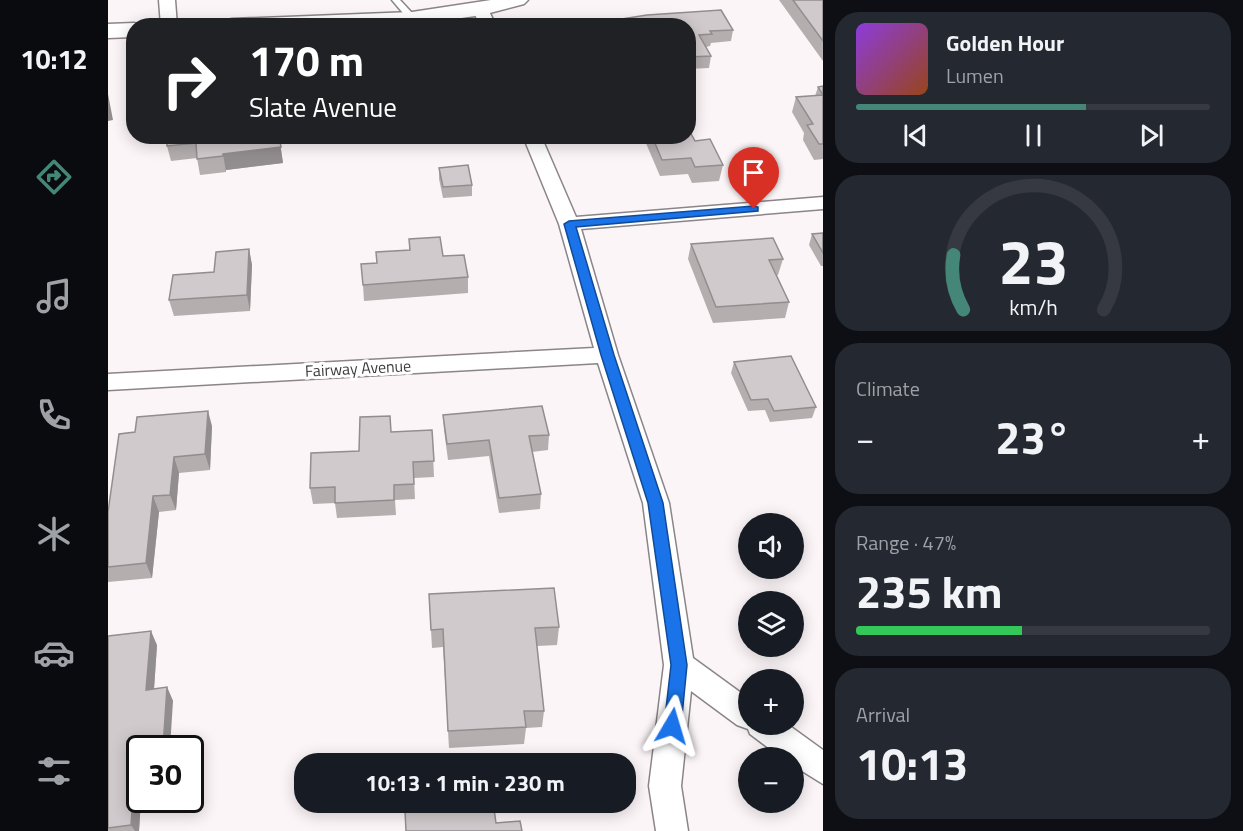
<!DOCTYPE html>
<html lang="en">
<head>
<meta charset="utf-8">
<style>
  body { margin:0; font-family:"Titillium Web",sans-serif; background:#242831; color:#f1f3f6; height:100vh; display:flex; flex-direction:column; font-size:22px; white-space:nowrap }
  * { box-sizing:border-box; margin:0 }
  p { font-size:20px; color:#9ea1a6 }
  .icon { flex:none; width:33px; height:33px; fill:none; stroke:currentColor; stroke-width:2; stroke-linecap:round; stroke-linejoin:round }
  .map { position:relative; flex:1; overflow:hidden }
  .drawer { display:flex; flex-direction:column; gap:12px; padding:12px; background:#0d0f14; width:420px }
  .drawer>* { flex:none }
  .banner { position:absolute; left:18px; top:18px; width:570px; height:126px; border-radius:24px; box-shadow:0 3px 15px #0003; background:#202124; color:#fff; overflow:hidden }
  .tools { position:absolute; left:630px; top:513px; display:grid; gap:12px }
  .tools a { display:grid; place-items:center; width:66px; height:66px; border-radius:50%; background:#171b24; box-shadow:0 3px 15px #0003; font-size:30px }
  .speed { position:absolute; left:18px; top:735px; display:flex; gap:12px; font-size:30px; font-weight:700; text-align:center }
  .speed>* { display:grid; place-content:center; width:78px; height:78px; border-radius:50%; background:#171b24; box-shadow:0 3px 15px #0003; line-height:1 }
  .speed .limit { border:3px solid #111; border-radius:9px; background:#fff; color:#111 }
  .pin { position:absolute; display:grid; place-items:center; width:51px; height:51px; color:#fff; margin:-62px -26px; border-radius:50% 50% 50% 0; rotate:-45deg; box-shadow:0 0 6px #0007 }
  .pin .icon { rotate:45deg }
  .me { position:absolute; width:66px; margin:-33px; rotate:7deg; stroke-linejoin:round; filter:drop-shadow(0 0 4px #0008) }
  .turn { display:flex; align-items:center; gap:21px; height:126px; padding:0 24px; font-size:27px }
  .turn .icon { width:78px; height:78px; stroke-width:2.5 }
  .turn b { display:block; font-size:42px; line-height:51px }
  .big { font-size:45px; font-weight:700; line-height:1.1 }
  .drawer .card { flex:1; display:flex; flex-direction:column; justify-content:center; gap:9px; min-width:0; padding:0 21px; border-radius:24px; background:#242831 }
  .drawer .dial { align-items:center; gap:0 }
  .dial svg { height:156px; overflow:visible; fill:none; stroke:#363941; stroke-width:7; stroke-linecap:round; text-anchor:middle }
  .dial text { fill:#f1f3f6; stroke:none }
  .song { display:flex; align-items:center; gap:18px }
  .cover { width:72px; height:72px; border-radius:9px; background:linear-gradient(135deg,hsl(270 70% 55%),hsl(20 70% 35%)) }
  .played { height:6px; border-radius:3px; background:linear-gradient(90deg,#448677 65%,#363941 65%) }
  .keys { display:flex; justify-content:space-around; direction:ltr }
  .heat { display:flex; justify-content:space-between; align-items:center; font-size:33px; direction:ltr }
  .charge { height:9px; border-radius:4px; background:linear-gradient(90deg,#34c759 47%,#363941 0) }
  .trip { position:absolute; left:186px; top:753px; width:342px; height:60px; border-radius:24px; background:#171b24; box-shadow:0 3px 15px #0003; font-weight:700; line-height:60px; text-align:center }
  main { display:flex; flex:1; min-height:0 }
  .tab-bar { display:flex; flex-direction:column; width:108px; justify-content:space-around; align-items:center; background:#090b0e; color:#9ea1a6 }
  .tab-bar .icon { width:42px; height:42px }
  .tab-bar .active { color:#448677 }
  .tab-bar b { font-size:27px; color:#f1f3f6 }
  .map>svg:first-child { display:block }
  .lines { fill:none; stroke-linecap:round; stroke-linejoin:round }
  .lane-casing { stroke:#8b8587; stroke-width:3 }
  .street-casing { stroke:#8b8587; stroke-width:3 }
  .secondary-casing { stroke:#8b8587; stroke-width:3 }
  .lane { fill:#fff; fill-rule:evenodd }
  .street { fill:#fff; fill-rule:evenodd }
  .secondary { fill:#fff; fill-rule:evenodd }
  .wall { fill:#b4aeaf }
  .shaded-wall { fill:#928d8f }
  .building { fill:#d1cacc; stroke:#928d8f; stroke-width:1.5 }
  .route { fill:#1a73e8; stroke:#114b97; stroke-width:1.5 }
  .labels { text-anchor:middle; stroke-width:6; stroke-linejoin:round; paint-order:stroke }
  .street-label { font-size:16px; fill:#3e3c3c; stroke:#fff }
</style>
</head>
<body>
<main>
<nav class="tab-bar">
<b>10:12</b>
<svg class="icon active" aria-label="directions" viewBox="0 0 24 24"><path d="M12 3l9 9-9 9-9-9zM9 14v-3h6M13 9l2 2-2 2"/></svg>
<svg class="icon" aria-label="music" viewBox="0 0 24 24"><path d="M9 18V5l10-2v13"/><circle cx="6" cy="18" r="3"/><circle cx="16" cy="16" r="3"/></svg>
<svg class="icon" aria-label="phone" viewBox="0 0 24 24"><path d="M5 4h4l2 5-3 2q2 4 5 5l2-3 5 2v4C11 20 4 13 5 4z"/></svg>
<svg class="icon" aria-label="climate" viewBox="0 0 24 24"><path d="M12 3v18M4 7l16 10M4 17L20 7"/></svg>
<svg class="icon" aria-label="car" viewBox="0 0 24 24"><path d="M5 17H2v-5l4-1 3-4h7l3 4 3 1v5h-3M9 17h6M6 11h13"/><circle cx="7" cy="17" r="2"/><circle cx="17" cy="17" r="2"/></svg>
<svg class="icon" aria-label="filters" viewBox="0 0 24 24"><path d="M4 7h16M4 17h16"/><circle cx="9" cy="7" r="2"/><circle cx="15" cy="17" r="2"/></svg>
</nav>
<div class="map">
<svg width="715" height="831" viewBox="0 0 715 831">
  <rect width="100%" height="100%" fill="#fcf5f7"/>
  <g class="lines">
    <g class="lane-casing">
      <path id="lane" d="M 284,0 L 292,0 L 306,15 L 306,19 L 300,19 Z"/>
    </g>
    <g class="street-casing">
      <path id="street" d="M 51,0 L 67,0 L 69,26 L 53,26 Z
        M 373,5 L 379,7 L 388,26 L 372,26 L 365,10 Z
        M 415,136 L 433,136 L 468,217 L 715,197 L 715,209 L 473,229 L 510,355 L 561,503 L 585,658 L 640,698 L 640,724 L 679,724 L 715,750 L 715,784 L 686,766 L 686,758 L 674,758 L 642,734 L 640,729 L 629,725 L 583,691 L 573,786 L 580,831 L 548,831 L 541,786 L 556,665 L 535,503 L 490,363 L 0,390 L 0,374 L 486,348 L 451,224 Z"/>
    </g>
    <g class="secondary-casing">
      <path id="secondary" d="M 383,0 L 420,0 L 416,4 L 374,15 L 298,26 L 113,26 L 116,21 L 124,19 L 304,12 Z
        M 26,23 L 34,26 L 26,26 L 26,37 L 0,38 L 0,24 Z"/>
    </g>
    <use href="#lane" class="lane"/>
    <use href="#street" class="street"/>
    <use href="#secondary" class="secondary"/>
  </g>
  <path class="wall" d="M 671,0 L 715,0 L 715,61 Z
    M 613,10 L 625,30 L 623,41 L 603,43 L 602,46 L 598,47 L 603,56 L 601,68 L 580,69 L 580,26 L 494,26 L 494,22 L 539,15 Z
    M 715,86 L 715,159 L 706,160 L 695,140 L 696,133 L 684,112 L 688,97 L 707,96 L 710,87 Z
    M 59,136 L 171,136 L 175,163 L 118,170 L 118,172 L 92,175 L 89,158 L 63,161 L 59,146 Z
    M 538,136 L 580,136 L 587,141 L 615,165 L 611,181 L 584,183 L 580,174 L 552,176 L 537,141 Z
    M 331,168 L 364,185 L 364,196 L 335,198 L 331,179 Z
    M 715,233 L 715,266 L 713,266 L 701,245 L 704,234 Z
    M 301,239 L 335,256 L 360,277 L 360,293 L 256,301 L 255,285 L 269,263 L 301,250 Z
    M 583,244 L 675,259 L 670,275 L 669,275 L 681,302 L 677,318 L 605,323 L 580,259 Z
    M 141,249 L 144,265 L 142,311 L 66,316 L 61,300 Z
    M 626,362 L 708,407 L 704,418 L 662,422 L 657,410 L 640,411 L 623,373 Z
    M 335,415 L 441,435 L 440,450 L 424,452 L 433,494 L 432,509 L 391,513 L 381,456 L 340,460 L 336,430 Z
    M 104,426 L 102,470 L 71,473 L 68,510 L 51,512 L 44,578 L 0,582 L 0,512 L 27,432 Z
    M 324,430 L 326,477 L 306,478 L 307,499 L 287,500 L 288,515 L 229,518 L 227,503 L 205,504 L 202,488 L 251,451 L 284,432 Z
    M 321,594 L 451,627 L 449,645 L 429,646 L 436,711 L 434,727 L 418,728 L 416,744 L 341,748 L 335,647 L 324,648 Z
    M 0,636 L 49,645 L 46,689 L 59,687 L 65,701 L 32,748 L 32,800 L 33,800 L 31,831 L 0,831 Z"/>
  <path class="shaded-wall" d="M 0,94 L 5,120 L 0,121 Z
    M 171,136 L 175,163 L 118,170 L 118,172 L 115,154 Z
    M 141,249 L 144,265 L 142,311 L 139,295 Z
    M 100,411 L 104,426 L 102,470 L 97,454 Z
    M 66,457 L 71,473 L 68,510 L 62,495 Z
    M 45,496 L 51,512 L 44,578 L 38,563 Z
    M 43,631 L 49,645 L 45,704 L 38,690 Z
    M 59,687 L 65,701 L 62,748 L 55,748 Z
    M 27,771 L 32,779 L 32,800 L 33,800 L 31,831 L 27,831 L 23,825 Z"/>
  <path class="building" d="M 685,0 L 715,0 L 715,41 Z
    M 613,10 L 625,30 L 602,31 L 604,34 L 591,35 L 603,56 L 581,57 L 580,26 L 497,26 L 494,22 L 539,15 Z
    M 715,86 L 715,95 L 710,87 Z
    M 715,95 L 715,144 L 711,144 L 699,125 L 705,124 L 688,97 Z
    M 580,128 L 587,141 L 602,139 L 615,165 L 587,167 L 583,158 L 554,160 L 544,136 L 580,136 Z
    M 59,136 L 171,136 L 173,147 L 115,154 L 115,156 L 89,159 L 88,143 L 59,146 Z
    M 360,165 L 364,185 L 335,187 L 331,168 Z
    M 715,233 L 715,253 L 704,234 Z
    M 332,237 L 335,256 L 356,255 L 360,277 L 255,285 L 253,264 L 269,263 L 268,252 L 302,250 L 301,239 Z
    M 665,238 L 675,259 L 661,260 L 681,302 L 608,307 L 583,244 Z
    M 141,249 L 139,295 L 61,300 L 65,275 L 106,272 L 108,252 Z
    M 683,356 L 708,407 L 666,411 L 660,399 L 643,400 L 626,362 Z
    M 434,406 L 441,435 L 421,436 L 433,494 L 391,498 L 381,440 L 339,444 L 335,415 Z
    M 100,411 L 97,454 L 66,457 L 62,495 L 45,496 L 38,563 L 0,567 L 0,512 L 11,434 L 27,432 L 29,417 Z
    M 282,416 L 283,432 L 324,430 L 326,461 L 305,462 L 306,484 L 286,485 L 286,500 L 227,503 L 227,487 L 202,488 L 203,453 L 251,451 L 252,417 Z
    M 446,588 L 451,627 L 427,628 L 436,711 L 416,711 L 418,727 L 340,731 L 335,629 L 323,630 L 321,594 Z
    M 43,631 L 38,690 L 59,687 L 55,748 L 32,748 L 32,771 L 27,771 L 23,825 L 0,828 L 0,636 Z
    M 372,802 L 385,802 L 388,823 L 412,821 L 414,831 L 298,831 L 297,811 Z"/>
  <path class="route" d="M 646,206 L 650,207 L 650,211 L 468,227 L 506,355 L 555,503 L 579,665 L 573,726 L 570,731 L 564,734 L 558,731 L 556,726 L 563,665 L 540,503 L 493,355 L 456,224 L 461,221 Z"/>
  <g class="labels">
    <g class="street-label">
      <text transform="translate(250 368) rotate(-3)" y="6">Fairway Avenue</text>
    </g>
  </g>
</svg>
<div class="tools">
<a><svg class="icon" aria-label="sound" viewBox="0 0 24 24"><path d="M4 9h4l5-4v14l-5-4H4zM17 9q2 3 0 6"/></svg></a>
<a><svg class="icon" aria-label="layers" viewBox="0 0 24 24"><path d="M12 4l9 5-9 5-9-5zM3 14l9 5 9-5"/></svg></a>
<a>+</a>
<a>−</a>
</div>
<div class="speed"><div class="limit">30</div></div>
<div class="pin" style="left:646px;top:209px;background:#d93025"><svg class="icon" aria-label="arrive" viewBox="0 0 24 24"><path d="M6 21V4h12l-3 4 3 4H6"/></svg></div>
<svg class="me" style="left:564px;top:726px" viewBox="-20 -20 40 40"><path d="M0-17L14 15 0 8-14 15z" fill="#1a73e8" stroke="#fff" stroke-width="4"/></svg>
<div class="trip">10:13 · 1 min · 230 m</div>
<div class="banner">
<div class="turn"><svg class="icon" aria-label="right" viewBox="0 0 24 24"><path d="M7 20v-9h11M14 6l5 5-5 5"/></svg><div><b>170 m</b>Slate Avenue</div></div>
</div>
</div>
<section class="drawer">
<div class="card">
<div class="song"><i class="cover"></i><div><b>Golden Hour</b><p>Lumen</p></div></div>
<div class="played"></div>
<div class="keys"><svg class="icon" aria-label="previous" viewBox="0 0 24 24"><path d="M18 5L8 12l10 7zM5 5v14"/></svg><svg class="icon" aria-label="pause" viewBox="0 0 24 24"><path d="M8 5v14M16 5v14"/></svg><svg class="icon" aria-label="next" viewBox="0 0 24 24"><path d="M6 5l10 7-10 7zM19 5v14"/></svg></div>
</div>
<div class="card dial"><svg viewBox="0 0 100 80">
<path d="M14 69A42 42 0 1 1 86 69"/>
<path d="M14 69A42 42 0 0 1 9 41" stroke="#448677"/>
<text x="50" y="56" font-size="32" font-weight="700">23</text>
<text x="50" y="72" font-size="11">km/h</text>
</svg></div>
<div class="card"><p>Climate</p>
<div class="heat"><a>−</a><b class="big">23°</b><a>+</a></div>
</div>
<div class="card"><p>Range · 47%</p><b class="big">235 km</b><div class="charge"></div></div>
<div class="card"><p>Arrival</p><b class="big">10:13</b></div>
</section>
</main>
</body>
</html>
